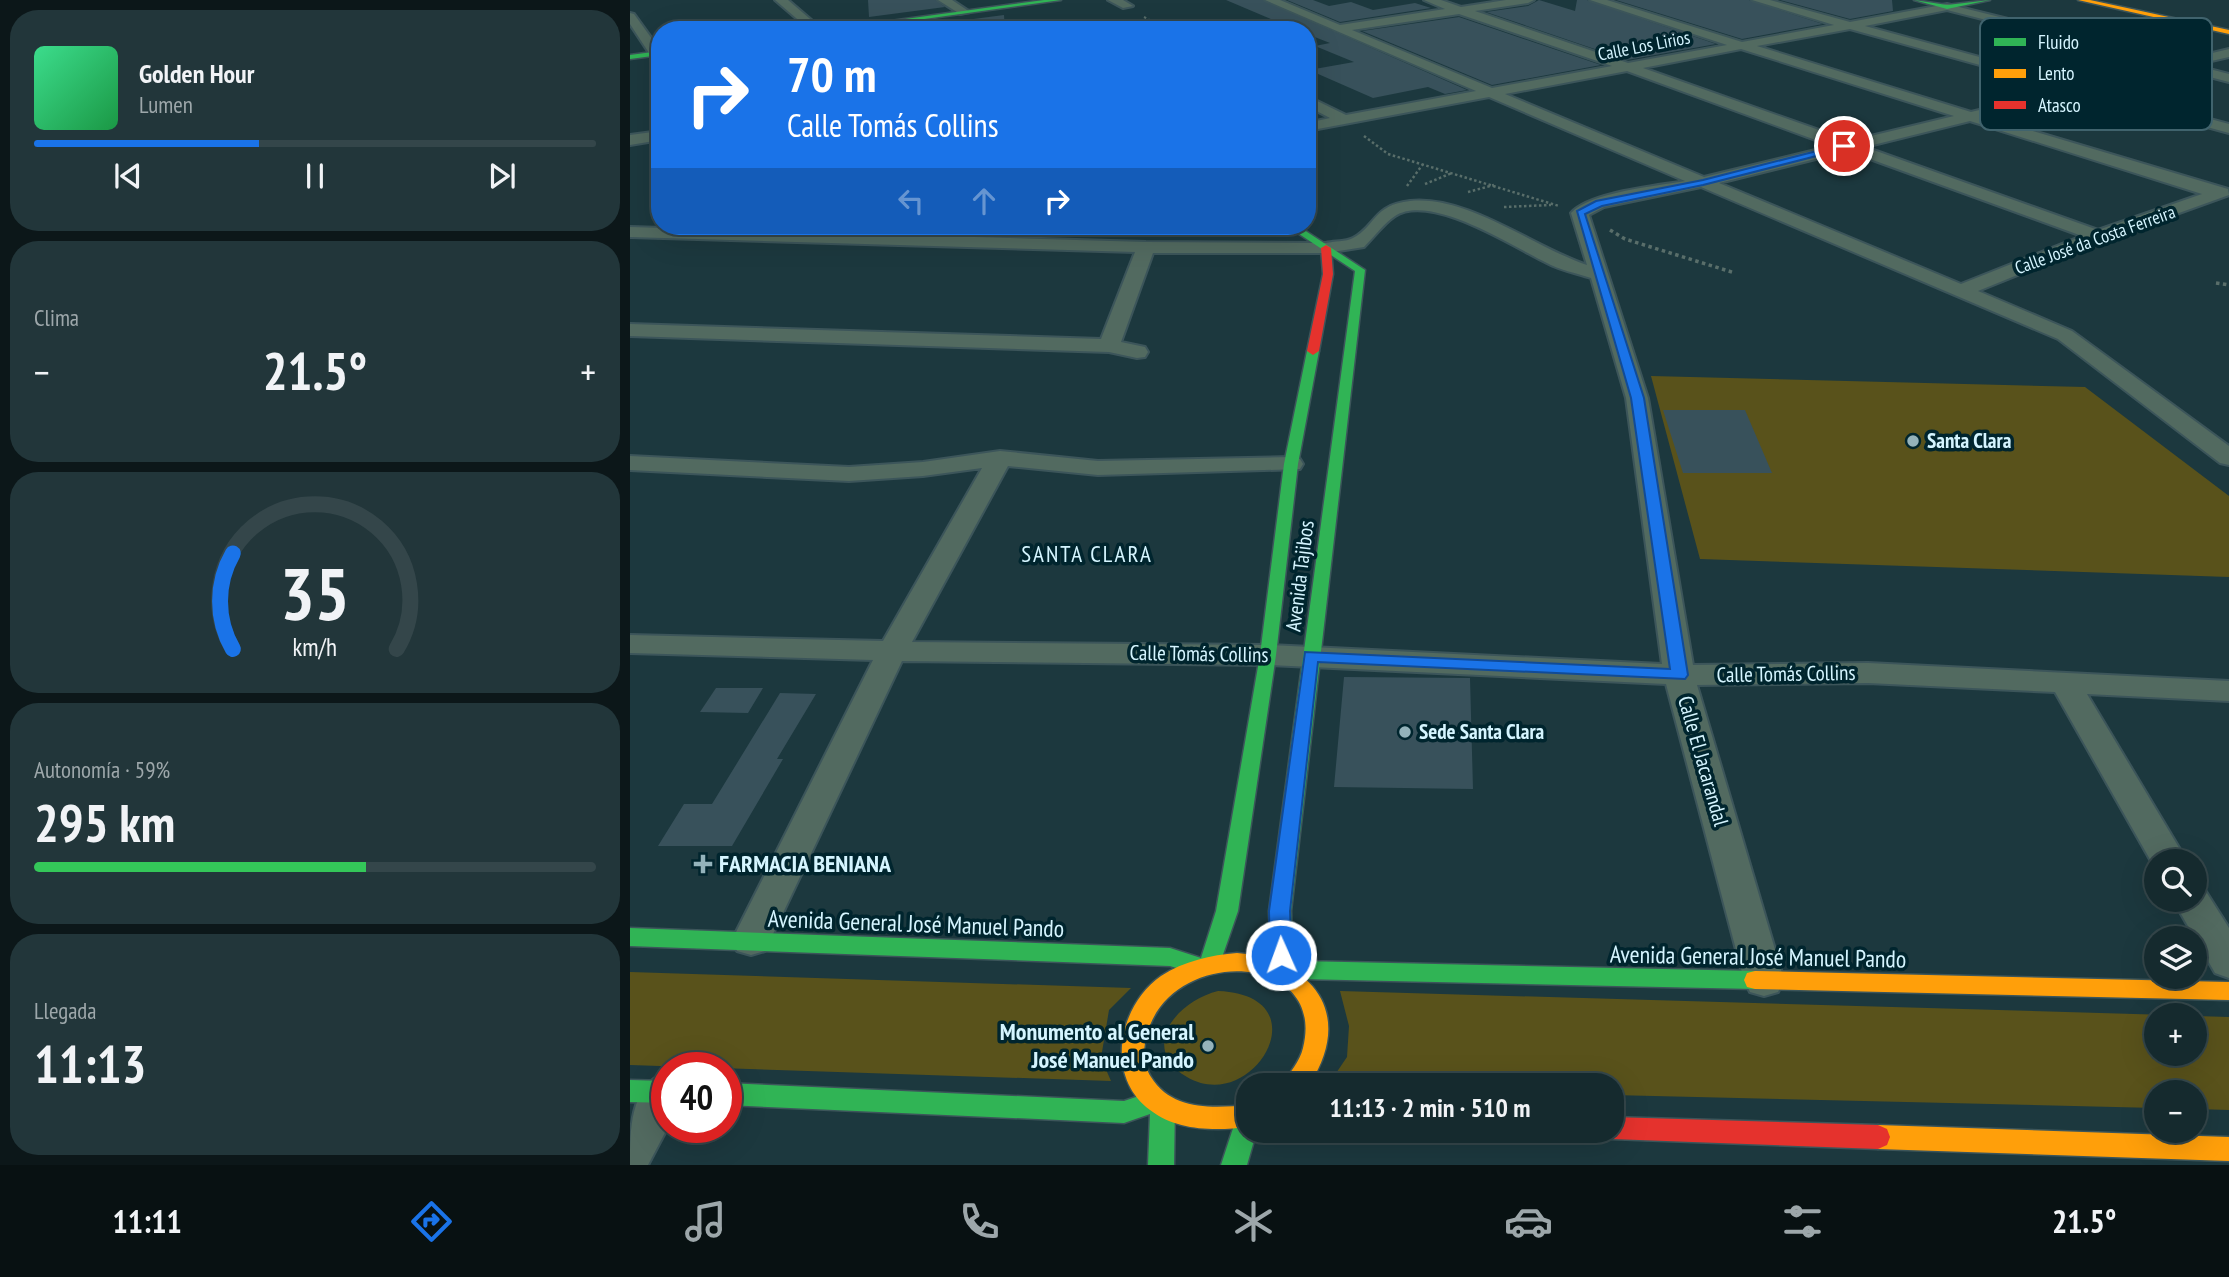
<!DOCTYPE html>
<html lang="es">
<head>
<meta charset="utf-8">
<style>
  body { margin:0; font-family:"PT Sans Narrow",sans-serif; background:#22363a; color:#f1f3f6; height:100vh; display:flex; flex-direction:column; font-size:26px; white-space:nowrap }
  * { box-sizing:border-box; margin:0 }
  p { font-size:23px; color:#9da7aa }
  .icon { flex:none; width:38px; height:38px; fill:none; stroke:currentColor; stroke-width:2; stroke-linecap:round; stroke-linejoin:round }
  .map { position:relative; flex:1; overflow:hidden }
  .details { display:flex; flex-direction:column; gap:10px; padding:10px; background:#0c1719; width:630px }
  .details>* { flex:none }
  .hud { position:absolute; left:21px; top:21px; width:665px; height:214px; border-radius:28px; box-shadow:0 7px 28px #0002,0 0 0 2px #34464a; background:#1a73e8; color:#fff; overflow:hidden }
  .buttons { position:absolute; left:1514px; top:849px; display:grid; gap:14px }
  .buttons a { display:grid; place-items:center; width:63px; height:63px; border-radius:50%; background:#152a2e; box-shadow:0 7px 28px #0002,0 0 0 2px #34464a; font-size:35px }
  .speed { position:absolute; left:21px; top:1052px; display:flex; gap:14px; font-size:35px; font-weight:700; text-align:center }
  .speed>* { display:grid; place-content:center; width:91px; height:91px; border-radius:50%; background:#152a2e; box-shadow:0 7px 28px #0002,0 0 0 2px #34464a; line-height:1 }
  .speed .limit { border:10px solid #d22; background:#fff; color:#111 }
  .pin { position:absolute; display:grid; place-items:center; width:60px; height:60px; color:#fff; margin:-30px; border:4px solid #fff; border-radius:50%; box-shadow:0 2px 7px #0007 }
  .me { position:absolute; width:77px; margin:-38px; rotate:358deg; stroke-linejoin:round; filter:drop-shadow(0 0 5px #0008) }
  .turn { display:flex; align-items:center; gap:24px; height:147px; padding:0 21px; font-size:32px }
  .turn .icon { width:91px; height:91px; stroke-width:2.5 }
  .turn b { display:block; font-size:49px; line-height:60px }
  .lanes { display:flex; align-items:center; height:66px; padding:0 21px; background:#0003; justify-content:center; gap:35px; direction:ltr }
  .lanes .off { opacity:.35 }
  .big { font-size:52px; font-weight:700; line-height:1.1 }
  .details .card { flex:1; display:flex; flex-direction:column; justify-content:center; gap:10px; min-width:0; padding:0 24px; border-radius:28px; background:#22363a }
  .details .dial { align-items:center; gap:0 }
  .dial svg { height:182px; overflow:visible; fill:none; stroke:#34464a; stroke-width:7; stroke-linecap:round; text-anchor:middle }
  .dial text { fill:#f1f3f6; stroke:none }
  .song { display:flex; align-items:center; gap:21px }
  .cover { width:84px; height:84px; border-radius:10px; background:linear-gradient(135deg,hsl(150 70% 55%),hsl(140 70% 35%)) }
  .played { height:7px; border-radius:4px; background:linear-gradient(90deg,#1a73e8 40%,#34464a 40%) }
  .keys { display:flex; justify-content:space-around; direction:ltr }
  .heat { display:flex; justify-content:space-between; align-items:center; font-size:38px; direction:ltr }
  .charge { height:10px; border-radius:5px; background:linear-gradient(90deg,#34c759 59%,#34464a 0) }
  .trip { position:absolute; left:606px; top:1073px; width:388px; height:70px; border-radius:28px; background:#152a2e; box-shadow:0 7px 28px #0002,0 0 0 2px #34464a; font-weight:700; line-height:70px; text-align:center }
  .dock { display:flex; height:112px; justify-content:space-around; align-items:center; background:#081112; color:#9da7aa }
  .dock .icon { width:49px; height:49px }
  .dock .active { color:#1a73e8 }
  .dock b { font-size:32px; color:#f1f3f6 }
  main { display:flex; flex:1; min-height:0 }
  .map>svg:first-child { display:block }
  .green { fill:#59521b }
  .building { fill:#38515b }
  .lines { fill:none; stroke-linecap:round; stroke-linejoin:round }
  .street-casing { stroke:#3c555a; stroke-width:4 }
  .fast-casing { stroke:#3c555a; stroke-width:3 }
  .slow-casing { stroke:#3c555a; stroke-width:3 }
  .jam-casing { stroke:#3c555a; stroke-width:3 }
  .path-far2 { stroke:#596e6a; stroke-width:2; stroke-dasharray:2.5 2.5; stroke-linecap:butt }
  .path-far1 { stroke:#596e6a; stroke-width:2.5; stroke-dasharray:2.5 2.5; stroke-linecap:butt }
  .path { stroke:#596e6a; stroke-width:3.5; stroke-dasharray:3.5 3.5; stroke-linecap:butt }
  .street { fill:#526a60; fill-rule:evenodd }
  .fast { fill:#30b455; fill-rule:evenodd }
  .slow { fill:#ff9f0a; fill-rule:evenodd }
  .jam { fill:#e5322d; fill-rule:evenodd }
  .route { fill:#1a73e8; stroke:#114b97; stroke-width:2 }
  .poi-dot { fill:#94b3bb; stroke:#00252e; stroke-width:2.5 }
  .labels { text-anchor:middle; stroke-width:7; stroke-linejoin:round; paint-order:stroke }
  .far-street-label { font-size:18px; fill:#d5f5ff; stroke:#00252e }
  .poi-label { font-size:21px; font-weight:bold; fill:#d5f5ff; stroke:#00252e; text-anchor:start }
  .street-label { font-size:21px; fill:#d5f5ff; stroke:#00252e }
  .neighbourhood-label { font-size:23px; letter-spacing:2px; fill:#d5f5ff; stroke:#00252e }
  .near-poi-label { font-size:24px; font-weight:bold; fill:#d5f5ff; stroke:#00252e; text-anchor:start }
  .near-street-label { font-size:24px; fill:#d5f5ff; stroke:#00252e }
  .key { fill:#00252e; stroke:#40636d; stroke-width:2 }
  .key-label { font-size:19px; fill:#d5f5ff }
</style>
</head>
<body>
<main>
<section class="details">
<div class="card">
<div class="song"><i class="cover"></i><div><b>Golden Hour</b><p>Lumen</p></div></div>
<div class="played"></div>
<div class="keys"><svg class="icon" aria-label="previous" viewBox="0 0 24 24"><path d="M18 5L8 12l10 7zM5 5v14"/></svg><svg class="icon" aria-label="pause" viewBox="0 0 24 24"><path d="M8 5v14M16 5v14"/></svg><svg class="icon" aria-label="next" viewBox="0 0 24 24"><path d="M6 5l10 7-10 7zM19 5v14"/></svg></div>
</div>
<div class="card"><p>Clima</p>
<div class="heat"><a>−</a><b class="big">21.5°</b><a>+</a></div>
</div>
<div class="card dial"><svg viewBox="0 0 100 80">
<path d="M14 69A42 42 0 1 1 86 69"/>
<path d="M14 69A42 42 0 0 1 14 27" stroke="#1a73e8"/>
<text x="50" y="56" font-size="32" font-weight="700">35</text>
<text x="50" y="72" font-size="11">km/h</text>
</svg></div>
<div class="card"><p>Autonomía · 59%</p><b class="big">295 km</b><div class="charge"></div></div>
<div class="card"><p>Llegada</p><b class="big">11:13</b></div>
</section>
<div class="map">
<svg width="1599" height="1165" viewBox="0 0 1599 1165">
  <rect width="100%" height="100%" fill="#1c383e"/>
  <path class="green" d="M 1021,376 L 1455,387 L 1599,496 L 1599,577 L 1070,559 Z
    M 0,972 L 501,988 L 479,1010 L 471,1058 L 481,1081 L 0,1065 Z
    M 588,991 C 694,995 623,1116 557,1077 C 508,1048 547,1001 588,991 Z
    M 710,991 L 1538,1015 L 1526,1015 L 1526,1054 L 1564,1054 L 1565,1016 L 1599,1017 L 1599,1110 L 1565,1109 L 1564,1092 L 1526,1092 L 1526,1108 L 982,1095 L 982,1085 L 698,1085 L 717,1057 L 719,1026 Z"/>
  <path class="building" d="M 238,0 L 306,0 L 315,7 L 239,17 Z
    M 596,0 L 633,0 L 837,90 L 815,94 L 798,87 L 743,98 L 679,70 L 724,62 L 685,46 L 700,43 L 677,34 L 677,30 L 667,30 Z
    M 657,0 L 683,0 L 699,6 L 721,2 L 743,10 L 785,3 L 801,8 L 710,22 Z
    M 909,0 L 945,11 L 947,0 L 957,0 L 1086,44 L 997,60 L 856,12 L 898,6 Z
    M 986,0 L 1119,0 L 1193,24 L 1112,39 Z
    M 1150,0 L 1262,0 L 1263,11 L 1220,19 Z
    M 374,15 L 375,30 L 259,30 Z
    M 829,17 L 971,65 L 862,85 L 732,31 Z
    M 1033,410 L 1115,410 L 1142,473 L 1053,473 Z
    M 714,677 L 840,678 L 843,789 L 704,787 Z
    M 86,688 L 133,688 L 118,713 L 70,712 Z
    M 150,693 L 186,694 L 147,759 L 153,759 L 102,846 L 28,846 L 54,804 L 82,804 Z"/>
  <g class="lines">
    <g class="street-casing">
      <path id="street" d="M 145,0 L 158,0 L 193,30 L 180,30 Z
        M 308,0 L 322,0 L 340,12 L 330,14 Z
        M 478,0 L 493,0 L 503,6 L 493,8 Z
        M 635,0 L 650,0 L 710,25 L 815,9 L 794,0 L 811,0 L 831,7 L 876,0 L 904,0 L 898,3 L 845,11 L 998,63 L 1097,45 L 960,0 L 977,0 L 1112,42 L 1204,25 L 1122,0 L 1140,0 L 1220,22 L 1317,4 L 1549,61 L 1599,49 L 1599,57 L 1564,65 L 1599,74 L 1599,82 L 1549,69 L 1469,89 L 1599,124 L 1599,133 L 1452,93 L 1356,117 L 1598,189 L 1599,195 L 1474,240 L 1348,291 L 1442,331 L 1599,446 L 1599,465 L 1590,463 L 1428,339 L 1071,187 L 974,207 L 959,215 L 1018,398 L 1063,665 L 1238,663 L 1599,681 L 1599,701 L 1457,694 L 1557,861 L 1526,861 L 1526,870 L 1425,692 L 1238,683 L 1067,685 L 1154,980 L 1148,992 L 1134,996 L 1120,992 L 1114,980 L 1036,684 L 638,665 L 272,661 L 135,951 L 121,955 L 107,951 L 102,940 L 243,660 L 0,653 L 0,635 L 253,641 L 352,468 L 293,476 L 219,481 L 0,470 L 0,456 L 219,467 L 293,462 L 370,451 L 468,461 L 661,457 L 670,459 L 673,464 L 670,469 L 468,475 L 378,466 L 282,642 L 638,645 L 1032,664 L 996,398 L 961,278 C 946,273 929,270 915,262 C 882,246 801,193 765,216 C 754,223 744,237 734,247 L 696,253 L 523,253 L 491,342 L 515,347 L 518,352 L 515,357 L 507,358 L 479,352 L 0,336 L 0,324 L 471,339 L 505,252 L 0,237 L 0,227 L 516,242 L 696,243 C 704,241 716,242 723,238 C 746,226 743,205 780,201 C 838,195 903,247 957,265 L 941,213 C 960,192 1027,186 1055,181 L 859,97 L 677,131 L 677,123 L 700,118 L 677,106 L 677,96 L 716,115 L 846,91 ZM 1317,10 L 1533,65 L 1453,85 L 1235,26 ZM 829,14 L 982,66 L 862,88 L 722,30 ZM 1220,29 L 1437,89 L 1341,112 L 1127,46 ZM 1111,49 L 1324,116 L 1220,141 L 1013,68 ZM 997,71 L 1202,146 L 1074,177 L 875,94 ZM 1340,121 L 1572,194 L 1468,230 L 1235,147 ZM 1218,151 L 1452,236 L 1331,284 L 1089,183 Z
        M 0,13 L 4,14 L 30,50 L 30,63 L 25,62 L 0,24 Z
        M 30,131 L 30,140 L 0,145 L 0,135 Z
        M 1564,886 L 1575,890 L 1599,928 L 1599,978 L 1585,973 L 1543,900 L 1564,900 Z
        M 34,1073 L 37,1074 L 38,1127 L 18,1165 L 0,1165 C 0,1130 0,1087 34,1073 Z"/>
    </g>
    <g class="fast-casing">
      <path id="fast" d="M 414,0 L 431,0 L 215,30 L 195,30 Z
        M 1284,0 L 1317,5 L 1360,0 L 1317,9 Z
        M 30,51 L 30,55 L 0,59 L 0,55 Z
        M 657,226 L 668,226 L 735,270 L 661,911 L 663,963 L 670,961 L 1125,971 L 1133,973 L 1136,980 L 1133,987 L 1125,989 L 670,979 L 657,983 L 644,977 L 641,971 L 639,911 L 725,271 Z
        M 683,347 L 689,351 L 668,464 L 646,655 L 608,911 L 588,969 L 569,975 L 540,966 L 0,946 L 0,928 L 540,948 L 571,958 L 586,911 L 630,655 L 654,464 L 677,351 Z
        M 0,1080 L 37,1081 L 37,1103 L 0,1102 Z
        M 96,1083 L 494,1101 L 527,1090 L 542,1098 L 545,1106 L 544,1165 L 518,1165 L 520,1114 L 494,1123 L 96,1105 Z
        M 618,1107 L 618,1130 L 627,1130 L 617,1165 L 591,1165 L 609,1110 Z"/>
    </g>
    <g class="slow-casing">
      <path id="slow" d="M 1448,0 L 1460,0 L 1599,30 L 1599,34 Z
        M 607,953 C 684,960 725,1015 679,1085 L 653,1085 C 659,1072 670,1062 673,1048 C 697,952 544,946 518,1031 C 513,1046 512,1063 521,1077 C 542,1111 583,1108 618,1105 L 618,1127 C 585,1131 547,1131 520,1110 C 474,1076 489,1005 531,976 C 554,961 581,955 607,953 Z
        M 1125,971 L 1599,982 L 1599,1000 L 1125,989 L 1117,987 L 1114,980 L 1117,973 Z
        M 1248,1125 L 1599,1137 L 1599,1161 L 1248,1149 L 1239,1145 L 1236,1137 L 1239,1129 Z"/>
    </g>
    <g class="jam-casing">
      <path id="jam" d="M 696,245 L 701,248 L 703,274 L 689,351 L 683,355 L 677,351 L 693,274 L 691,248 Z
        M 982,1117 L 1248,1125 L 1257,1129 L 1260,1137 L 1257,1145 L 1248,1149 L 982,1139 L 973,1136 L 971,1130 L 982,1130 Z"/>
    </g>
    <path class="path-far2" d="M 514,17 L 538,30"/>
    <path class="path-far1" d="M 734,136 L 758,154 L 929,206
      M 795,184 L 822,173
      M 777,186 L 793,164
      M 838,192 L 864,185
      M 874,207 L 921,205"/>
    <path class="path" d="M 980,230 L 995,239 L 1105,273
      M 1586,283 L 1599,285"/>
    <use href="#street" class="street"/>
    <use href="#fast" class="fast"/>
    <use href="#slow" class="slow"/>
    <use href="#jam" class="jam"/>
  </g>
  <path class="route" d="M 1214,144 L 1218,148 L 1073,185 L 972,206 L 955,214 L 1014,398 L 1058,675 L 1055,679 L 688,662 L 660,911 L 662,955 L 659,961 L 651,964 L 643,961 L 640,955 L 639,911 L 675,652 L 1040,669 L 1001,398 L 947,211 L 966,201 L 1073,180 Z"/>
  <g class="poi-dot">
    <circle cx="1283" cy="441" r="7"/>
    <circle cx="775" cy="732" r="7"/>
    <path d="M69.5 853.5h7v7h7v7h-7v7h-7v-7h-7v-7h7z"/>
    <circle cx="578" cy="1046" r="7"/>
  </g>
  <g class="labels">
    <g class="far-street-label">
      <text transform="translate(1014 46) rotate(-11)" y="6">Calle Los Lirios</text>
      <text transform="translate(1465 240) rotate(-20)" y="6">Calle José da Costa Ferreira</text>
    </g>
    <g class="poi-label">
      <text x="1297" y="448">Santa Clara</text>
      <text x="789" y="739">Sede Santa Clara</text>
    </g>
    <g class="street-label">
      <text transform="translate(670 576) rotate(-83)" y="7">Avenida Tajibos</text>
      <text transform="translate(569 654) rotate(1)" y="7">Calle Tomás Collins</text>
      <text transform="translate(1156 674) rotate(-1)" y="7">Calle Tomás Collins</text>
      <text transform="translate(1073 761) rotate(74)" y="7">Calle El Jacarandal</text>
    </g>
    <g class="neighbourhood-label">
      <text x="457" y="562">SANTA CLARA</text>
    </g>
    <g class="near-poi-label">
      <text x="89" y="872">FARMACIA BENIANA</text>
      <text x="564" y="1040" text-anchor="end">Monumento al General<tspan x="564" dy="28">José Manuel Pando</tspan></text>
    </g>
    <g class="near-street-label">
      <text transform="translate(286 924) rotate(2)" y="8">Avenida General José Manuel Pando</text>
      <text transform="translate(1128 957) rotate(1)" y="8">Avenida General José Manuel Pando</text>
    </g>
  </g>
  <rect x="1350" y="18" width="232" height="112" rx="10" class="key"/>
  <rect x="1364" y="38" width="32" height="8" fill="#30b455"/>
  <rect x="1364" y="69" width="32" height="9" fill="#ff9f0a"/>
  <rect x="1364" y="101" width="32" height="8" fill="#e5322d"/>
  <g class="key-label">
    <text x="1408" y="49">Fluido</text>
    <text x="1408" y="80">Lento</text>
    <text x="1408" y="112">Atasco</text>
  </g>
</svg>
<div class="buttons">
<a><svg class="icon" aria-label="search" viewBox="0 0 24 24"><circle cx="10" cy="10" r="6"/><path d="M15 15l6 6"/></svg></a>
<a><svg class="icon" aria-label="layers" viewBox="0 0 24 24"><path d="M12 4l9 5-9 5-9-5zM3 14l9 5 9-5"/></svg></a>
<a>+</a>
<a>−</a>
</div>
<div class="speed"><div class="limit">40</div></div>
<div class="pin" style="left:1214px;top:146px;background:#d93025"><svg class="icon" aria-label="arrive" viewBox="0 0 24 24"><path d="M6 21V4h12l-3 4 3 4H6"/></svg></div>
<svg class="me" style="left:651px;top:955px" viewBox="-20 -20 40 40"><circle r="17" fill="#1a73e8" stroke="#fff" stroke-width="3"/><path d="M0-11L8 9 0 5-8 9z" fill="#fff"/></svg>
<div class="trip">11:13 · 2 min · 510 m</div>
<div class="hud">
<div class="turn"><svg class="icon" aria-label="right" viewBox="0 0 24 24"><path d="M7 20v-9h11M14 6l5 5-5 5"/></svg><div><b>70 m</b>Calle Tomás Collins</div></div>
<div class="lanes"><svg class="icon off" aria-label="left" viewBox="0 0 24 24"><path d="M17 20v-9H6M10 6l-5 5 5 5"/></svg><svg class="icon off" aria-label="ahead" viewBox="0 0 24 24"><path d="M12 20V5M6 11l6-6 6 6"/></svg><svg class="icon" aria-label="right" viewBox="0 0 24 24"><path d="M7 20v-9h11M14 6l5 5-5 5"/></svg></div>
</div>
</div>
</main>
<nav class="dock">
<b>11:11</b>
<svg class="icon active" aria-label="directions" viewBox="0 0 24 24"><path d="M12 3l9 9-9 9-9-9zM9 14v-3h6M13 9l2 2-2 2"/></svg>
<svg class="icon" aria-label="music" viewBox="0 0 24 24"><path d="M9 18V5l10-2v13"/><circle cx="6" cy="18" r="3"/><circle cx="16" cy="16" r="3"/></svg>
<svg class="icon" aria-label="phone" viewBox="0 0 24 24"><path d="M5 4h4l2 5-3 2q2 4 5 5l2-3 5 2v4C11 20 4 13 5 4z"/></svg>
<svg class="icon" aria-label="climate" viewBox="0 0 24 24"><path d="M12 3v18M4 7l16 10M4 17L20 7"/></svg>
<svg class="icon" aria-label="car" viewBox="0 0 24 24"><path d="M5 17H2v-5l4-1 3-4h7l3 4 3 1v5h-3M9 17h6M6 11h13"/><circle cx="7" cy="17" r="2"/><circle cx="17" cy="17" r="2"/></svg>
<svg class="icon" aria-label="filters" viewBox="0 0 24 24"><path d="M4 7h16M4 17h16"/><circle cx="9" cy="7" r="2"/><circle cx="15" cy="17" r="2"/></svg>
<b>21.5°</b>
</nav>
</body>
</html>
